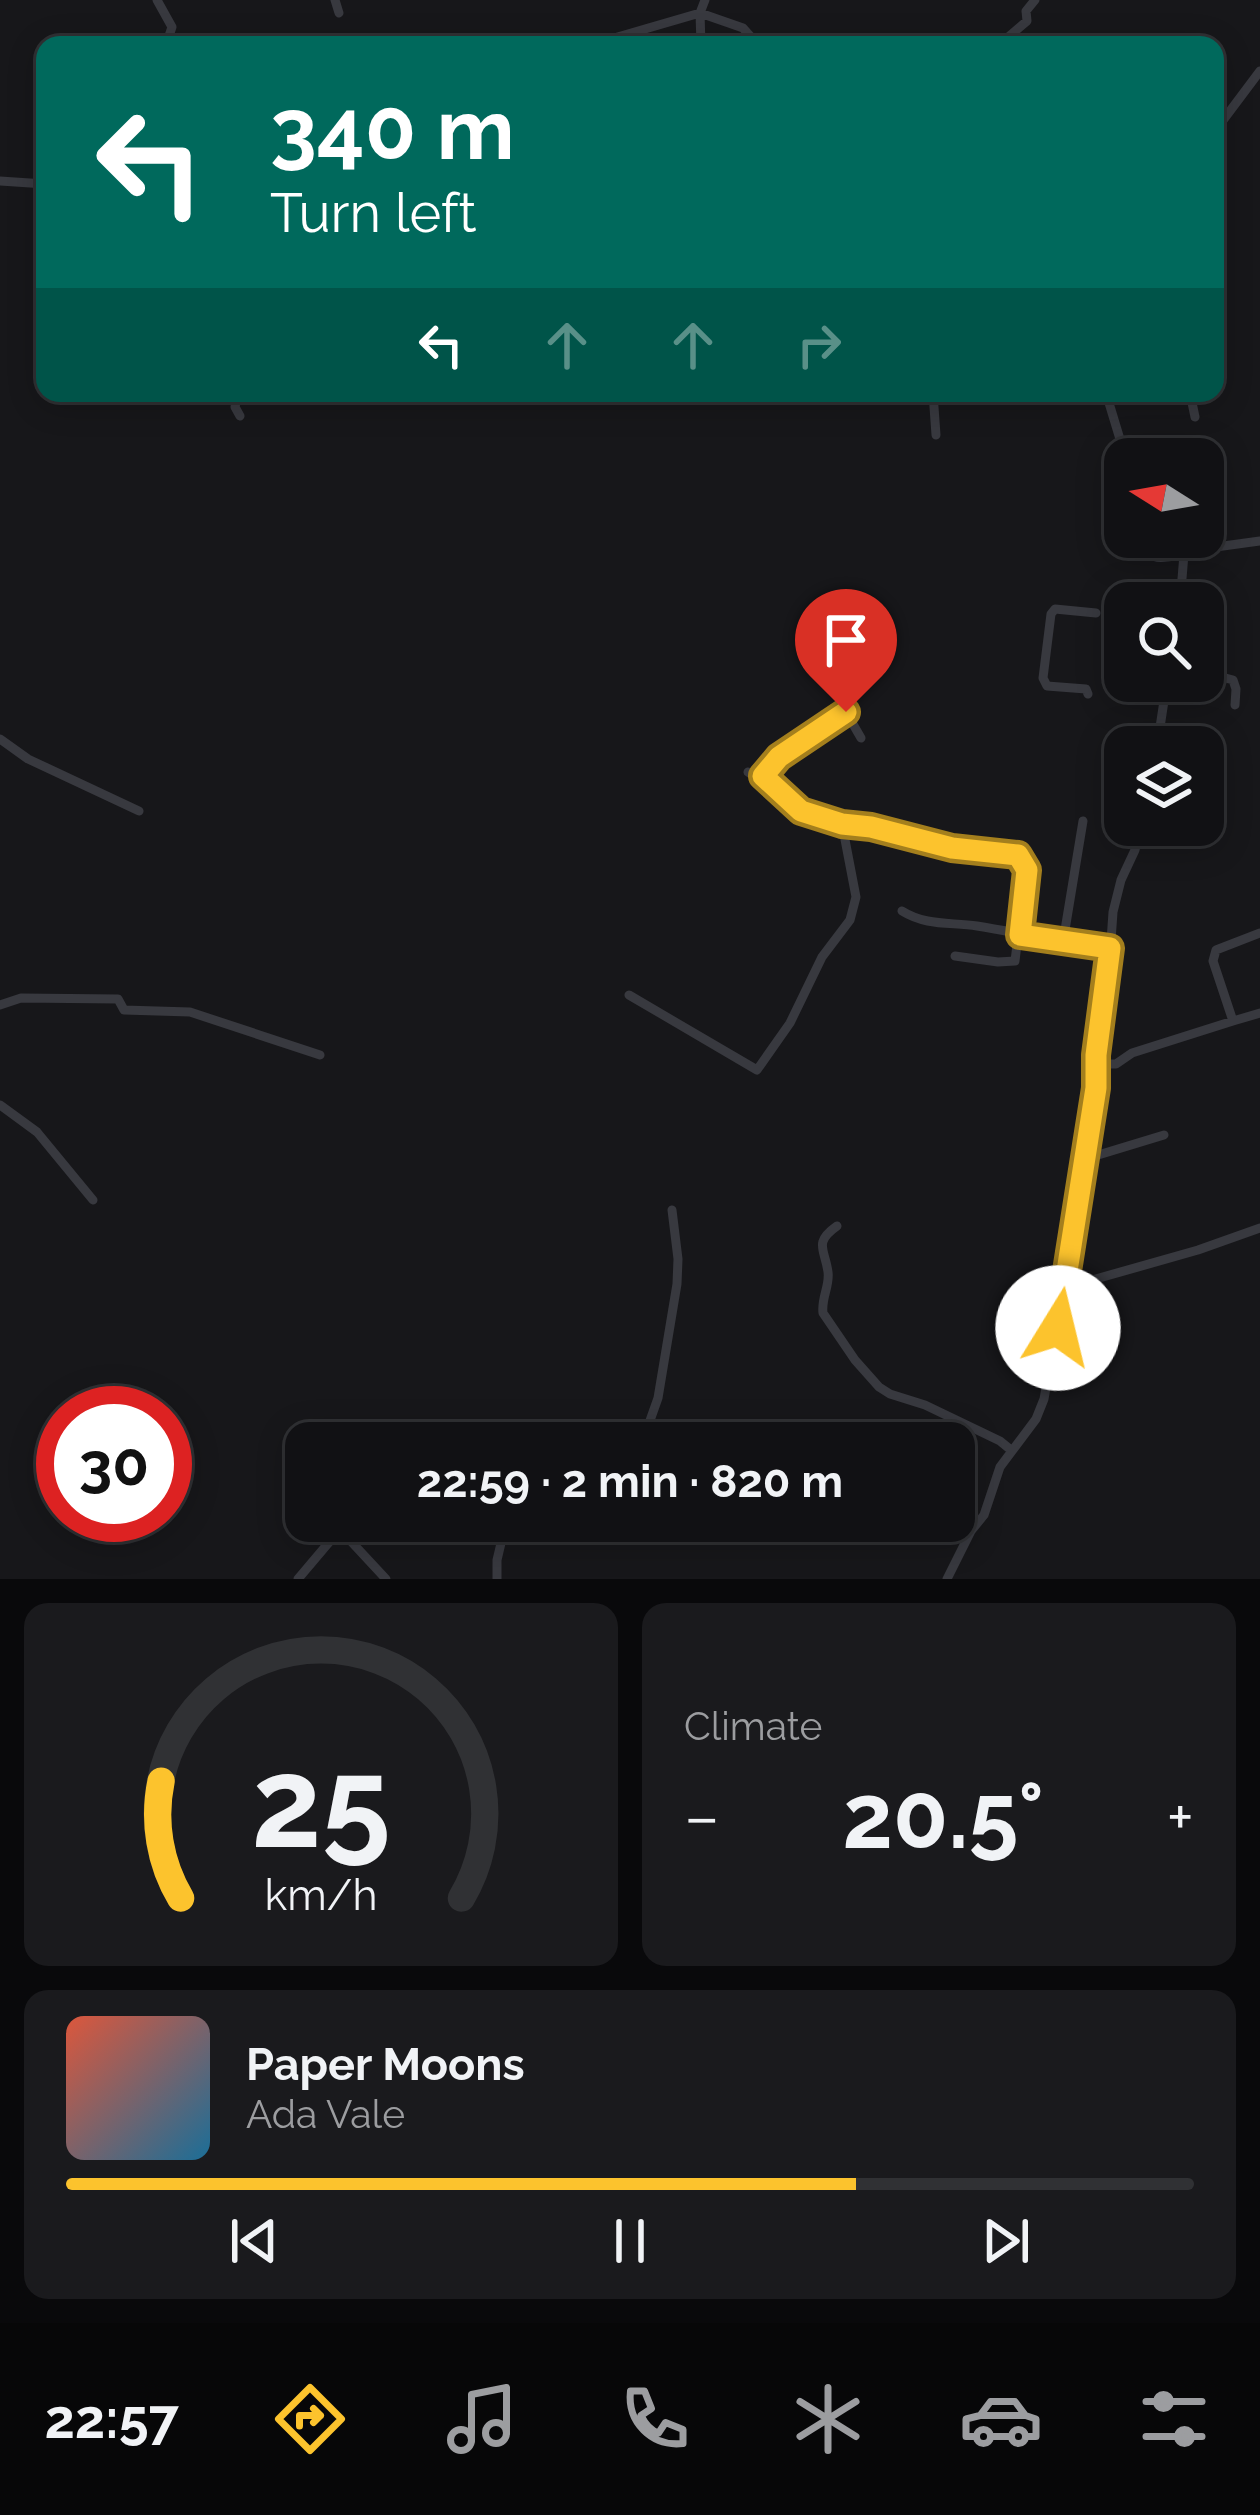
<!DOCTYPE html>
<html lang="en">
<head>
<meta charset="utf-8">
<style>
  body { margin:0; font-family:Raleway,sans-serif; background:#1a1a1d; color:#f1f3f6; height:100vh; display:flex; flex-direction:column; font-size:45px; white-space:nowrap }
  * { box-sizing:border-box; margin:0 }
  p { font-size:39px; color:#9c9da0 }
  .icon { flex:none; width:66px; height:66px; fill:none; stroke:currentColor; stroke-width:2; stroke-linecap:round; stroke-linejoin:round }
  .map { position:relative; height:1579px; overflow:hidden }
  .panel { display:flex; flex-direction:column; gap:24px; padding:24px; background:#09090b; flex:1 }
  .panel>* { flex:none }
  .top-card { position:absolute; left:36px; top:36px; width:1188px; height:366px; border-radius:24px; box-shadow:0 6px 30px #0003,0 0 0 3px #303134; background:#00695c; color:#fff; overflow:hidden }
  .needle { width:78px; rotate:281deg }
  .controls { position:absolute; left:1104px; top:438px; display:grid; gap:24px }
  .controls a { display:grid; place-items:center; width:120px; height:120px; border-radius:24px; background:#111114; box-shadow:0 6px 30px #0003,0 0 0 3px #303134; font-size:60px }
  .speed { position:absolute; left:36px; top:1386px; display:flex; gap:24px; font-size:60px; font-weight:700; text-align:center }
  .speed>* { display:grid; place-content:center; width:156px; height:156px; border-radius:50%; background:#111114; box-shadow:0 6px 30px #0003,0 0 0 3px #303134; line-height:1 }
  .speed .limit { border:18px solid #d22; background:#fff; color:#111 }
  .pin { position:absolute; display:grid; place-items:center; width:102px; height:102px; color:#fff; margin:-123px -51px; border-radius:50% 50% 50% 0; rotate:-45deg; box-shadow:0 0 12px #0007 }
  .pin .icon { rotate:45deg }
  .me { position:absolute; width:132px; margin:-66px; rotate:9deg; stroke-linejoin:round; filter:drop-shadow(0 0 9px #0008) }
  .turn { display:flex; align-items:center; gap:42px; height:252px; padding:0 36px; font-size:54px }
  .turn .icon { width:156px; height:156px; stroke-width:2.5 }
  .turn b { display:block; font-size:84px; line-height:102px }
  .lanes { display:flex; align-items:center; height:114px; padding:0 36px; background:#0003; justify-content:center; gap:60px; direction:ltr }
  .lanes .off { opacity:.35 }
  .big { font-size:90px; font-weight:700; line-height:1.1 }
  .panel .widget { flex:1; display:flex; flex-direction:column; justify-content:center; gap:18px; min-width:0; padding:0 42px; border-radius:24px; background:#1a1a1d }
  .panel .dial { align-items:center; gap:0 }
  .dial svg { height:312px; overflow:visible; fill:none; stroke:#303134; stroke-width:7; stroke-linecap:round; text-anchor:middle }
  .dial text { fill:#f1f3f6; stroke:none }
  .song { display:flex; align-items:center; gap:36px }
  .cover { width:144px; height:144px; border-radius:18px; background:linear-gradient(135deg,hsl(10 70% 55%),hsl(200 70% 35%)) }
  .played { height:12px; border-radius:6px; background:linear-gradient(90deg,#fcc32d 70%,#303134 70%) }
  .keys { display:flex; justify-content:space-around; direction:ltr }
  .heat { display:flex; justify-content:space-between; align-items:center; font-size:66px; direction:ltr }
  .panel .tiles { flex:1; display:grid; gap:24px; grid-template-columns:1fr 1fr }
  .widget:last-child { grid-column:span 2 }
  .trip { position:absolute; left:285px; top:1422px; width:690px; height:120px; border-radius:24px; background:#111114; box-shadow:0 6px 30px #0003,0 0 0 3px #303134; font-weight:700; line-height:120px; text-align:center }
  .tab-bar { display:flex; height:192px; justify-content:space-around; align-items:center; background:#070708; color:#9c9da0 }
  .tab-bar .icon { width:84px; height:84px }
  .tab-bar .active { color:#fcc32d }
  .tab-bar b { font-size:54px; color:#f1f3f6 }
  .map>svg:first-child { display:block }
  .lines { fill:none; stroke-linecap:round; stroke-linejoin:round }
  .minor { stroke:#38393f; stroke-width:9 }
  .route-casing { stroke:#a47f1d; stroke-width:30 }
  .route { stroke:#fcc32d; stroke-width:21 }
</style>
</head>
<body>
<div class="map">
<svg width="1260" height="1579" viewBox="0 0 1260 1579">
  <rect width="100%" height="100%" fill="#17171a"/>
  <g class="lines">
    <path class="minor" d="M 157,0 L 172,27 L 166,45
      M 335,0 L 339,13
      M 590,45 L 700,13 L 705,0
      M 701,45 L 700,13 L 743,28 L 751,37 L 766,45
      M 999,45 L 1027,21 L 1026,11 L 1035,0
      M 1215,131 L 1260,71
      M 0,181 L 45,184
      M 238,393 L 235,407 L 240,416
      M 933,393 L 936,435
      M 1106,393 L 1126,459
      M 1190,393 L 1195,417
      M 1140,537 C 1148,564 1161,558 1184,554 L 1180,603
      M 1184,554 L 1194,550 L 1260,541
      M 1203,672 L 1233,680 L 1236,689 L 1235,705
      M 1088,694 L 1086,689 L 1047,686 L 1043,678 L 1051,614 L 1055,609 L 1096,613
      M 0,739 L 28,759 L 139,811
      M 1157,747 L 1167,681
      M 748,772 L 760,780 L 763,776 L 801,811 L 842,824 L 871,827 L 952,848 L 1018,855 L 1026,870 L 1015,961 L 998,962 L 955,956
      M 763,776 L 779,757 L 846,712 L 861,738
      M 1141,825 L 1135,850 L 1121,880 L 1113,912 L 1109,970 L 1096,1064 L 1116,1064 L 1132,1053 L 1233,1021
      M 902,911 C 926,926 950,922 977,926 C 1021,933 1065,943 1110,948
      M 1260,933 L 1216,950 L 1213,961 L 1233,1021 L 1260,1013
      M 1063,942 L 1083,821
      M 629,995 L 757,1070 L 790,1023 L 822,957 L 850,920 L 856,897 L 842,824
      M 0,1005 L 21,998 L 118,999 L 124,1010 L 190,1012 L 320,1055
      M 0,1105 L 37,1132 L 93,1200
      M 1085,1159 L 1164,1135
      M 837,1226 C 813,1243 825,1249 828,1272 C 830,1286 821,1298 823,1313 L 855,1360 L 879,1387 L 890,1394 L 925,1405 L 1000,1441 L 1011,1450
      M 1064,1288 L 1198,1250 L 1260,1228
      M 642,1443 L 658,1398 L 677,1284 L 678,1259 L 672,1210
      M 584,1521 L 593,1521
      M 298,1579 L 336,1534 L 346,1536 L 386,1579
      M 497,1579 L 497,1560 L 502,1539 L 529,1521
      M 947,1579 L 971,1531 L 984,1515 L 1000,1467 L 1036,1419 L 1044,1399 L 1085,1162 L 1096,1088 L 1096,1064"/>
  </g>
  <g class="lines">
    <g class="route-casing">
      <path id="route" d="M 846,712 L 779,757 L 763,776 L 801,811 L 842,824 L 871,827 L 952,848 L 1018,855 L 1027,870 L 1020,935 L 1110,948 L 1096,1055 L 1096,1088 L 1058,1328"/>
    </g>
    <use href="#route" class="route"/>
  </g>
</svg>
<div class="controls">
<a><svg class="needle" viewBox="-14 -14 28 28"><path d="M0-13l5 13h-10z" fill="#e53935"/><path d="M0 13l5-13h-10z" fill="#9c9da0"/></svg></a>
<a><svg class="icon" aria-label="search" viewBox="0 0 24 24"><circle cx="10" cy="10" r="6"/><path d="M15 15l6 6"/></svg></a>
<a><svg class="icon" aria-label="layers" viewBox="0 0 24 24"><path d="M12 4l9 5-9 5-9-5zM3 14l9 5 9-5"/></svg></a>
</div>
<div class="speed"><div class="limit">30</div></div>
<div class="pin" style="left:846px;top:712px;background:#d93025"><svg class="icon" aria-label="arrive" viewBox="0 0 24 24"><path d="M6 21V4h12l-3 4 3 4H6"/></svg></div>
<svg class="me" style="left:1058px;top:1328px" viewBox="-20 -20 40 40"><circle r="19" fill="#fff"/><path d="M0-13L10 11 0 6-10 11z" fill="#fcc32d"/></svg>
<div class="trip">22:59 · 2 min · 820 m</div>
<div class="top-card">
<div class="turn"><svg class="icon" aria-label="left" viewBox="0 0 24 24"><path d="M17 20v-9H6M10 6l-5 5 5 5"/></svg><div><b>340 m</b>Turn left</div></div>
<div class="lanes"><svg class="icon" aria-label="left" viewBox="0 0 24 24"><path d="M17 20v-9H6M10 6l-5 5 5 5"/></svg><svg class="icon off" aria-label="ahead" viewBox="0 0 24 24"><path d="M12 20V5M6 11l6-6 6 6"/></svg><svg class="icon off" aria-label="ahead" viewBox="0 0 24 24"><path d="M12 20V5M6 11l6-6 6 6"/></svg><svg class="icon off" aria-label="right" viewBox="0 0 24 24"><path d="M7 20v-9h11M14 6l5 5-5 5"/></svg></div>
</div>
</div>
<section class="panel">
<div class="tiles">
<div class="widget dial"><svg viewBox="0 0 100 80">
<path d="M14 69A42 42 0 1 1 86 69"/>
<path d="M14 69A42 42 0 0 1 9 39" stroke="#fcc32d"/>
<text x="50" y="56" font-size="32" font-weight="700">25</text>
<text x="50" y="72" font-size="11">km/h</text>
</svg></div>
<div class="widget"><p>Climate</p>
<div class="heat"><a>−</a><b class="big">20.5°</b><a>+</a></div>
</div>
<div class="widget">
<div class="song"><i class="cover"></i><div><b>Paper Moons</b><p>Ada Vale</p></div></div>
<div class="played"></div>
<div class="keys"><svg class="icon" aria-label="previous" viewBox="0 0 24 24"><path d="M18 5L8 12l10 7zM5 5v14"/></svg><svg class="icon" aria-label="pause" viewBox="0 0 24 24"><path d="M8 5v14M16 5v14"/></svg><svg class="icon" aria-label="next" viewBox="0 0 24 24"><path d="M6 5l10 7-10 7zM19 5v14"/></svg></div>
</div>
</div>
</section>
<nav class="tab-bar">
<b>22:57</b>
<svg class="icon active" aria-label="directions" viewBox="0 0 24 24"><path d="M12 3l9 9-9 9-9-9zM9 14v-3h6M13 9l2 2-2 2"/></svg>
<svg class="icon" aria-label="music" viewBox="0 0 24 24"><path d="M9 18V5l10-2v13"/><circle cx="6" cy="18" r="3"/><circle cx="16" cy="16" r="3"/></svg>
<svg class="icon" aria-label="phone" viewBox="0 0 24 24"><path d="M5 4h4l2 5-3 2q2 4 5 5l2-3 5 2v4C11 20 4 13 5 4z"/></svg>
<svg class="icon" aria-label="climate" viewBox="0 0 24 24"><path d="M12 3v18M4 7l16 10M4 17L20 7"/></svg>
<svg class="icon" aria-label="car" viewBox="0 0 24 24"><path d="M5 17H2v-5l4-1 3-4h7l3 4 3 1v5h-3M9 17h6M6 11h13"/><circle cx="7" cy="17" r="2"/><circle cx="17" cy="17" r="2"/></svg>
<svg class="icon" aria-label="filters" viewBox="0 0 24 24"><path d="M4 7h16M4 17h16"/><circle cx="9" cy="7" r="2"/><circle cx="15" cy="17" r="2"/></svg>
</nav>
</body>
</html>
